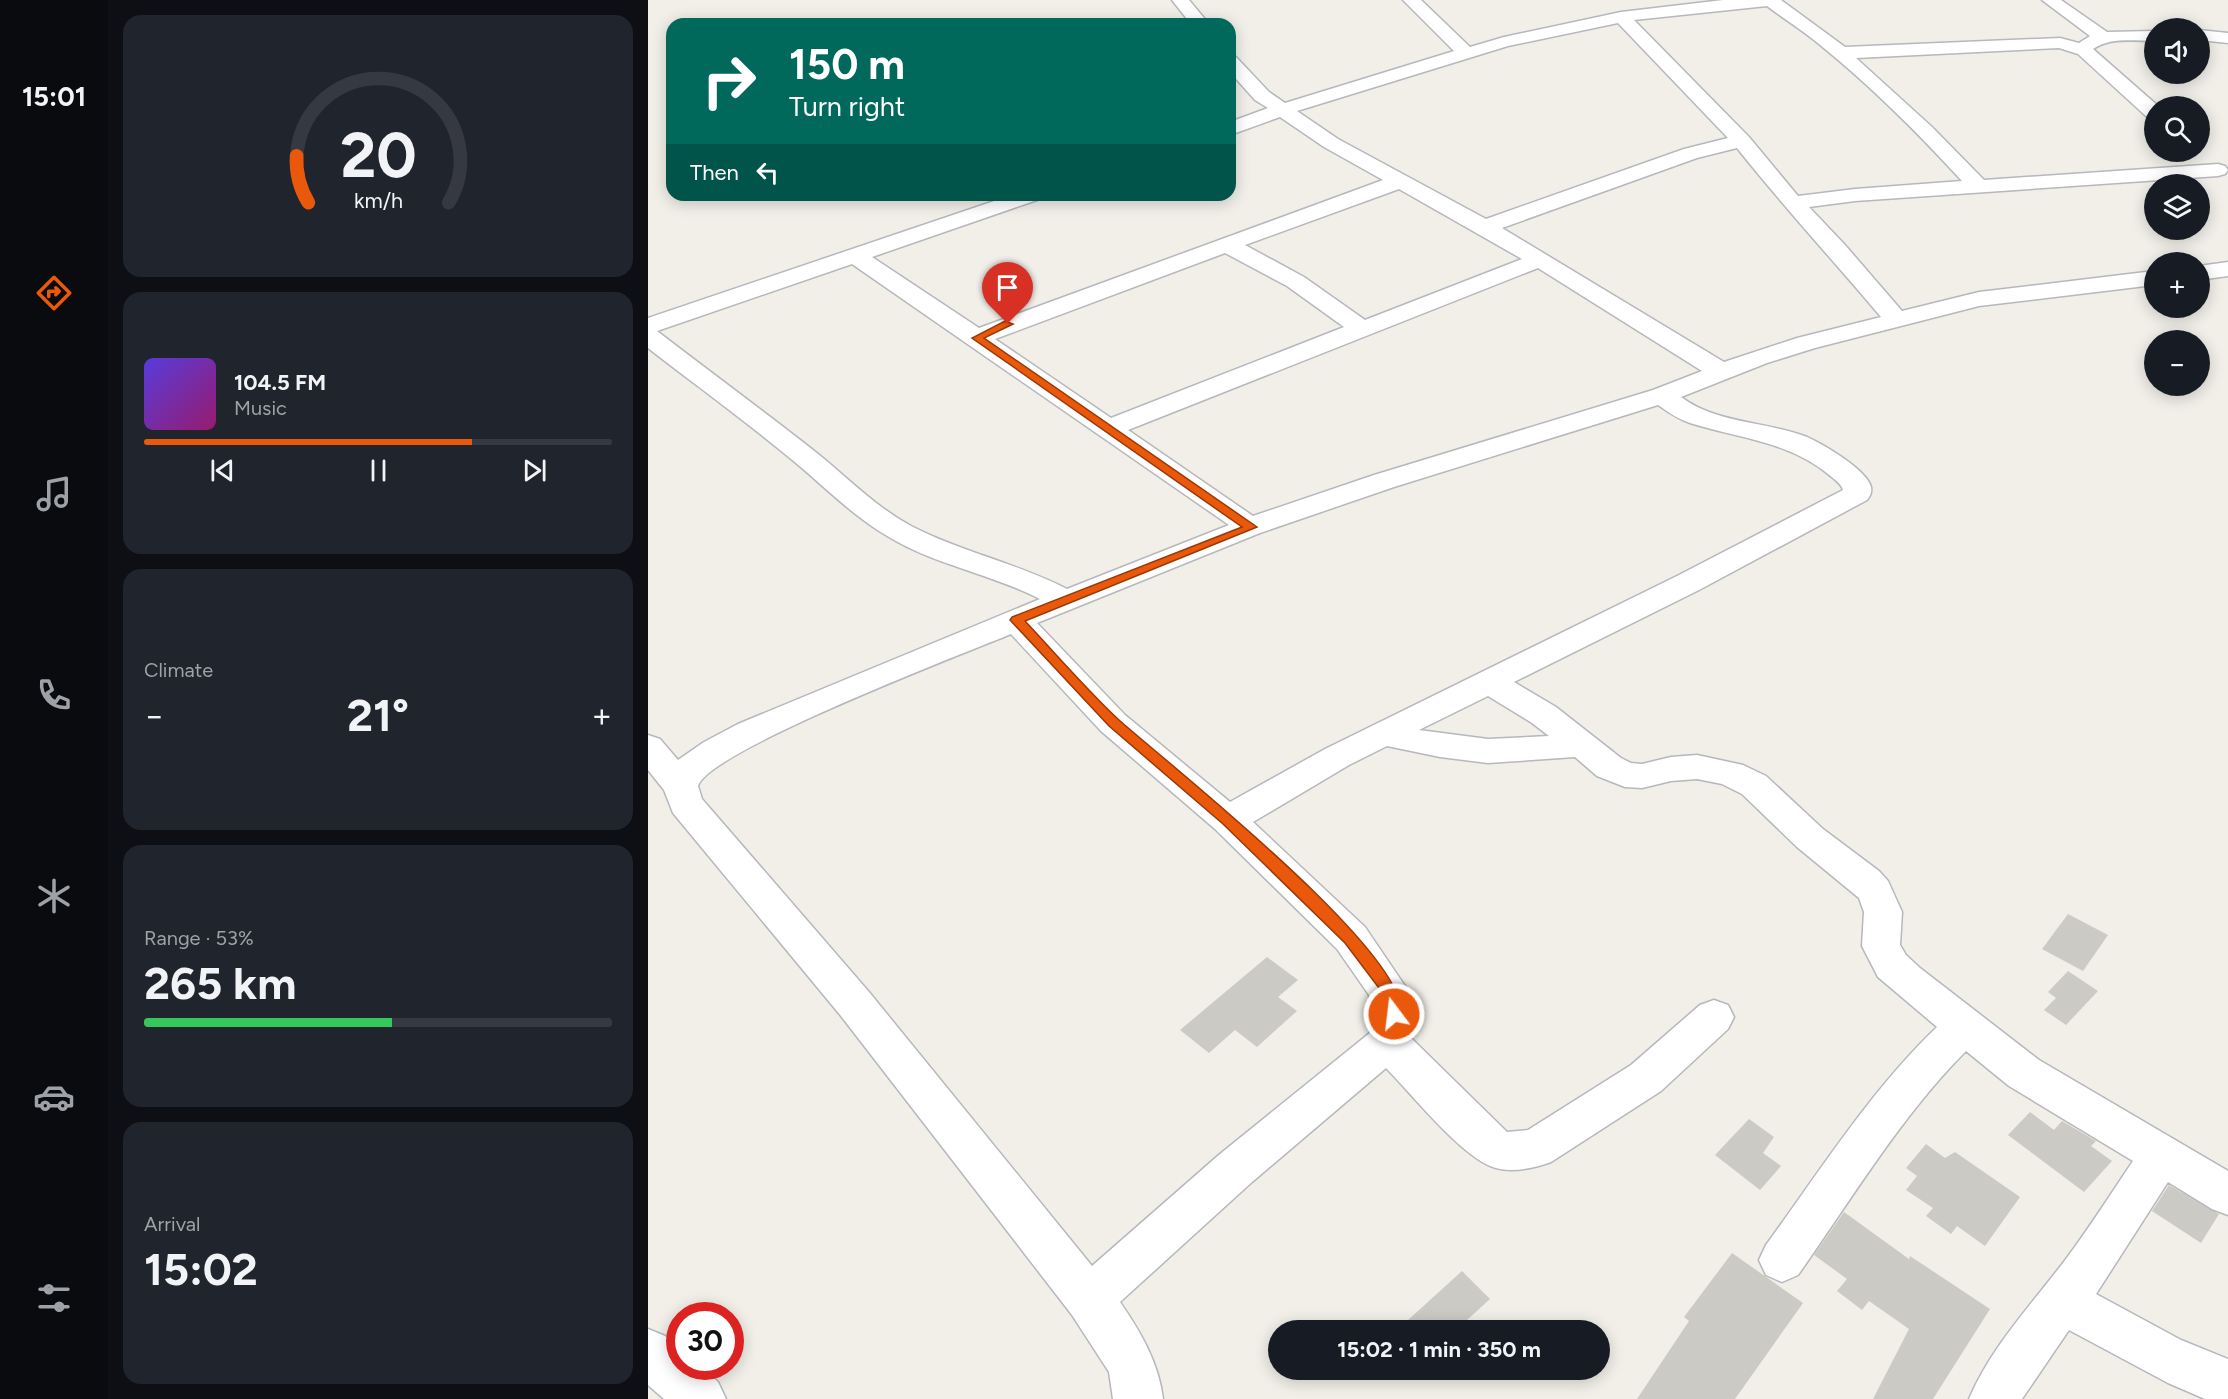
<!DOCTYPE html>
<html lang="en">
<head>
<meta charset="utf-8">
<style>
  body { margin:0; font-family:Figtree,sans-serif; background:#20242c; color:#f1f3f6; height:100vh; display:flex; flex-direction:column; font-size:22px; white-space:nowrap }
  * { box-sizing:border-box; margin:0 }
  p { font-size:20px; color:#9ea1a6 }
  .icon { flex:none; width:33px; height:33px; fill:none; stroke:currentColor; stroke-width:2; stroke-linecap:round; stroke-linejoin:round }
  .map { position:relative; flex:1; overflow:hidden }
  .panel { display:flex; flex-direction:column; gap:15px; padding:15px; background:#0d0f14; width:540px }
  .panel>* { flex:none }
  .hud { position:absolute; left:18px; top:18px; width:570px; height:183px; border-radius:18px; box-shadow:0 3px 15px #0003; background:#00695c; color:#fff; overflow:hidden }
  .buttons { position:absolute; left:1496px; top:18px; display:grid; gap:12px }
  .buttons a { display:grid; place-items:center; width:66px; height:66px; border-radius:50%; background:#171b24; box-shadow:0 3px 15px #0003; font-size:30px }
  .speed { position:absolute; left:18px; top:1302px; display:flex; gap:12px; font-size:30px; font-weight:700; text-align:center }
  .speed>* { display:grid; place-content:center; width:78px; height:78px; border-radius:50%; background:#171b24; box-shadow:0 3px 15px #0003; line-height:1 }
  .speed .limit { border:9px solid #d22; background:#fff; color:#111 }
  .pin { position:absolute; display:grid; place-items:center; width:51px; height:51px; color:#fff; margin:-62px -26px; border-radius:50% 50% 50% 0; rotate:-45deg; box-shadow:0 0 6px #0007 }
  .pin .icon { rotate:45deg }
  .me { position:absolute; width:66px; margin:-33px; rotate:345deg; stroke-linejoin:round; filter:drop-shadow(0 0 4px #0008) }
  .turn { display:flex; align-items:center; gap:21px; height:126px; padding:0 24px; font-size:27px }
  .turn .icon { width:78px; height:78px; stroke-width:2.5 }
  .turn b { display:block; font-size:42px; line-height:51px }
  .then { display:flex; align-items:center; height:57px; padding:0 24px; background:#0003; gap:12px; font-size:22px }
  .big { font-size:45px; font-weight:700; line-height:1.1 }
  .panel .card { flex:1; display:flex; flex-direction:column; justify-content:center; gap:9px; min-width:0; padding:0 21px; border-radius:18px; background:#20242c }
  .panel .dial { align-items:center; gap:0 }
  .dial svg { height:156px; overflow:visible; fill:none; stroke:#363941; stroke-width:7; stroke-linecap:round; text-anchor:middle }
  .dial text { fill:#f1f3f6; stroke:none }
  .song { display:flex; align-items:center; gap:18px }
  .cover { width:72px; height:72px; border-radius:9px; background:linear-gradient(135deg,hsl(250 70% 55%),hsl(320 70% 35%)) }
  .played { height:6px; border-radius:3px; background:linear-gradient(90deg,#ea580c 70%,#363941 70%) }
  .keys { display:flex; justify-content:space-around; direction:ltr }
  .heat { display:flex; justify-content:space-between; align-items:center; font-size:33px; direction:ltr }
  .charge { height:9px; border-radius:4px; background:linear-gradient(90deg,#34c759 53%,#363941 0) }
  .trip { position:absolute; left:620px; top:1320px; width:342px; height:60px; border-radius:30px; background:#171b24; box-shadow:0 3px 15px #0003; font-weight:700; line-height:60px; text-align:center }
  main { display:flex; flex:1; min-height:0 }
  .tabs { display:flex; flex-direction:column; width:108px; justify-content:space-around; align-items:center; background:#090b0e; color:#9ea1a6 }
  .tabs .icon { width:42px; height:42px }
  .tabs .on { color:#ea580c }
  .tabs b { font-size:27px; color:#f1f3f6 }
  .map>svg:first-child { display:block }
  .building { fill:#cccac5 }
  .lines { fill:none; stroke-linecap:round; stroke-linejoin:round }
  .minor-casing { stroke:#b5b8bc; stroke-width:3 }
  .minor { fill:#fff; fill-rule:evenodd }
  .route { fill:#ea580c; stroke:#983908; stroke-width:1.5 }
</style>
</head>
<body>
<main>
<nav class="tabs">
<b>15:01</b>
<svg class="icon on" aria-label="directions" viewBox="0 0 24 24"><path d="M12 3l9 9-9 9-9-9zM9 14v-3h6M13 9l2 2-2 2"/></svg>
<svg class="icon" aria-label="music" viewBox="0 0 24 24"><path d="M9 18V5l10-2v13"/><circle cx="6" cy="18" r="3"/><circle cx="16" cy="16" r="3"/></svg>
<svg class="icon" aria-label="phone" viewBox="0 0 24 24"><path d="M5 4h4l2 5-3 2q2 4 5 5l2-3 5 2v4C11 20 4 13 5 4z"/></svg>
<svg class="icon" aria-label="climate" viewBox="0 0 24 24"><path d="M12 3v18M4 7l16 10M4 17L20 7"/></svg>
<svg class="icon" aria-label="car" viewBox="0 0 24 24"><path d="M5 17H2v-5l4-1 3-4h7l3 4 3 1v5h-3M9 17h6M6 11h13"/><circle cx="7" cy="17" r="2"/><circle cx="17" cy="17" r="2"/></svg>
<svg class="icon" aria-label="filters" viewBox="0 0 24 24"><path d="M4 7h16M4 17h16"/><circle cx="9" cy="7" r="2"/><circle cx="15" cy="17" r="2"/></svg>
</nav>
<section class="panel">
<div class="card dial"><svg viewBox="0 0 100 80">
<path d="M14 69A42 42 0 1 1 86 69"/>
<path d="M14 69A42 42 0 0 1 8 45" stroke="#ea580c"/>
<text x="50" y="56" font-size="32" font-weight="700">20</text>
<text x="50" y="72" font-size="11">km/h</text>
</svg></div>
<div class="card">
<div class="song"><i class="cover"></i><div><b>104.5 FM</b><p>Music</p></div></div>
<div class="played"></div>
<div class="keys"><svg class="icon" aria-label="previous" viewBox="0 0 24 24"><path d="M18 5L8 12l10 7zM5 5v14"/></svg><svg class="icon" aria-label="pause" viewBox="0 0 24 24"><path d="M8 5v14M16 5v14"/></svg><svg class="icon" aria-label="next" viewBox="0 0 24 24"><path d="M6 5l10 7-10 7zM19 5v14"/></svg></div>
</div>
<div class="card"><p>Climate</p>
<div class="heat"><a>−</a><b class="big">21°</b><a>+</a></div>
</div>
<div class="card"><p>Range · 53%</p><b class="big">265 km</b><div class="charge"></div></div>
<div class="card"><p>Arrival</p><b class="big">15:02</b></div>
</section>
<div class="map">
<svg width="1580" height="1399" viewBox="0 0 1580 1399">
  <rect width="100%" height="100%" fill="#f1efe8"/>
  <path class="building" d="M 1420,914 L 1460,935 L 1435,971 L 1394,949 Z
    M 619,957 L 650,980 L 630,997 L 649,1011 L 609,1047 L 587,1030 L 561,1053 L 532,1030 Z
    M 1420,971 L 1450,991 L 1418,1025 L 1396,1010 L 1408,998 L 1400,992 Z
    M 1382,1112 L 1406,1130 L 1414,1121 L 1448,1141 L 1443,1146 L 1464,1161 L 1436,1192 L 1360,1135 Z
    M 1101,1119 L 1126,1137 L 1115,1153 L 1133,1166 L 1112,1190 L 1067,1155 Z
    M 1278,1144 L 1297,1158 L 1307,1152 L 1372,1197 L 1337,1246 L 1309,1226 L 1303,1234 L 1278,1216 L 1285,1208 L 1258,1190 L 1269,1176 L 1258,1168 Z
    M 1521,1185 L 1571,1214 L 1553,1243 L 1504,1211 Z
    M 1196,1212 L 1261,1259 L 1262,1256 L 1342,1309 L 1285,1399 L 1225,1399 L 1261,1329 L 1221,1301 L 1214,1310 L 1189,1291 L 1199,1279 L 1166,1255 Z
    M 1084,1253 L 1155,1303 L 1087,1399 L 989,1399 L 1041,1321 L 1036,1317 Z
    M 814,1271 L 842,1299 L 808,1330 L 749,1330 Z"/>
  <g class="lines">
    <g class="minor-casing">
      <path id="minor" d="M 524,0 L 541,0 L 561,24 L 543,24 Z
        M 755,0 L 773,0 L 822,47 L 856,37 L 973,12 L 1075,0 L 1133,0 L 1197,47 L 1412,38 L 1431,43 L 1442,36 L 1394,0 L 1413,0 L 1459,32 L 1506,31 L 1506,41 C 1486,41 1463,37 1445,49 L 1510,106 L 1506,106 L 1506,119 L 1499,117 L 1430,54 L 1411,48 L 1208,58 L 1284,127 L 1336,180 L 1570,164 L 1577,166 L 1580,170 L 1577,174 L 1570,176 L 1207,201 L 1161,207 L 1197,245 L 1254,311 L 1331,292 L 1506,271 L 1506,285 L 1331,306 L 1167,348 L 1119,363 L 1033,397 C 1069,424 1118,421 1159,437 C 1175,444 1219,470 1223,487 C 1224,493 1222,496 1219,500 L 1051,590 L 866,682 L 908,707 L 973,758 L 983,763 L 994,764 L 1023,757 L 1049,755 L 1095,765 L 1118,776 L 1175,829 L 1231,871 L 1240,881 L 1254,912 L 1252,945 L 1258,955 L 1272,968 L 1391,1060 L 1580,1171 L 1580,1215 L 1564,1209 L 1520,1182 L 1448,1294 L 1533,1340 L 1580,1359 L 1580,1399 L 1557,1399 L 1520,1383 L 1421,1330 L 1374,1399 L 1321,1399 C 1342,1349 1382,1306 1415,1263 C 1440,1230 1462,1195 1485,1161 L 1361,1086 L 1318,1051 C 1253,1116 1203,1200 1150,1275 L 1134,1282 L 1118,1275 L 1111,1260 L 1118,1245 C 1172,1171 1223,1090 1289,1027 L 1230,977 L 1214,946 L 1216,912 L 1211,898 L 1149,847 L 1094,794 L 1074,784 L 1049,779 L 1023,781 L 994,788 L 977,787 L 949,776 L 927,757 L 840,763 L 792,757 L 739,746 L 701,765 L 605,822 L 717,927 L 761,992 L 765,1026 L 762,1037 L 859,1132 L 880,1130 L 983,1065 L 1052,1005 L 1066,1000 L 1080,1005 L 1086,1017 L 1080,1029 L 1013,1091 L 903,1162 C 886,1168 866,1173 848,1168 C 816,1160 763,1093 738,1068 L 604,1182 L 472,1302 C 492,1331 511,1363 515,1399 L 465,1399 L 461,1372 L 424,1315 L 193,1016 L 25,813 L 16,790 L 0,770 L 0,735 L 12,739 L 30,760 L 56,742 L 90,724 L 392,599 C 344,574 287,565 241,537 C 206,517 178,488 148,463 C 100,423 49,386 0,348 L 0,318 L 364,195 L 396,195 L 392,199 L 224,257 L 331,328 L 735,180 L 676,147 L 632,117 L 582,135 L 582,122 L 620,108 L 607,100 L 582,72 L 582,56 L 588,57 L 621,92 L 637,103 L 806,51 ZM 1119,6 C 1136,19 1154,30 1171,44 C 1222,85 1270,133 1314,181 L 1207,189 L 1150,196 L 1101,137 L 986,20 ZM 970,23 L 1080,138 L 1036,149 L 838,219 L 690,139 L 649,111 L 860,46 ZM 1089,148 C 1135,206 1185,260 1233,317 L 1149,338 L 1076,362 L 854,228 L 1049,158 ZM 751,189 L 874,259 L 717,320 L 656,277 L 597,245 ZM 577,253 L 639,286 L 696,327 L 463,418 L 347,339 ZM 204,264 L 581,525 L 419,589 C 369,563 313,552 263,526 C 226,506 197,475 165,450 C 114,410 61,371 9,331 ZM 890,268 L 1054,371 L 1005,390 L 726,475 L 605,516 L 480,430 ZM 1010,405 C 1020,412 1030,419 1042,423 C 1089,438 1140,441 1180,474 C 1186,479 1193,483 1195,490 L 1029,576 L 677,749 L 582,802 L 477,715 L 389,623 L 612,533 L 746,487 ZM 363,634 L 453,731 L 567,829 L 689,949 L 721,995 L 725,1026 L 723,1032 L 572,1154 L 444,1266 L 221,992 L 54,799 L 50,786 C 60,751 317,653 363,634 ZM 840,696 L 884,723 L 901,736 L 840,739 L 771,730 Z
        M 1551,30 L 1580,33 L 1580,43 L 1551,40 Z
        M 1580,262 L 1580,276 L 1551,280 L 1551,266 Z
        M 0,1329 L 17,1336 L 32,1348 L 32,1366 L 53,1366 L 70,1382 L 78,1399 L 16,1399 L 0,1385 Z"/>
    </g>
    <use href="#minor" class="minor"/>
  </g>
  <path class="route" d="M 357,321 L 365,324 L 336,338 L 609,527 L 377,621 C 408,654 438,689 471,720 C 513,758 778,966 751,1019 L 746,1021 L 740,1019 L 731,988 L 697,943 L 575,824 L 461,726 L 362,620 L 364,617 L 594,527 L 324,338 Z"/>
</svg>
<div class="buttons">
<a><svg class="icon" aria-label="sound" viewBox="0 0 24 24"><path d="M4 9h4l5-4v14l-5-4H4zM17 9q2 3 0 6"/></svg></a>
<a><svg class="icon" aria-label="search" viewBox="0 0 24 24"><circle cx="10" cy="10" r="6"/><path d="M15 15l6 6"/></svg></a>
<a><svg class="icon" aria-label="layers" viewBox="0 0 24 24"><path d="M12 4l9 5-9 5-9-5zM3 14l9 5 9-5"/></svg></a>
<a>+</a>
<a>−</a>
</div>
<div class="speed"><div class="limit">30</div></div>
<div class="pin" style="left:360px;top:324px;background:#d93025"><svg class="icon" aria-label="arrive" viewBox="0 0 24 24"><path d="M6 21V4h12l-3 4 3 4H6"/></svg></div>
<svg class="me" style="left:746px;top:1014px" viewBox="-20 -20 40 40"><circle r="17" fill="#ea580c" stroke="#fff" stroke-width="3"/><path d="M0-11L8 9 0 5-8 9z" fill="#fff"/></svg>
<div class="trip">15:02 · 1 min · 350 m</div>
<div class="hud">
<div class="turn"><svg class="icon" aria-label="right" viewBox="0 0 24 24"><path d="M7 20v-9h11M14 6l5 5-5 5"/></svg><div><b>150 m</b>Turn right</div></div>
<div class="then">Then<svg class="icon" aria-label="left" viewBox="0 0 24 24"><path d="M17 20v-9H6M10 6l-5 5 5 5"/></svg></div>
</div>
</div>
</main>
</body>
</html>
